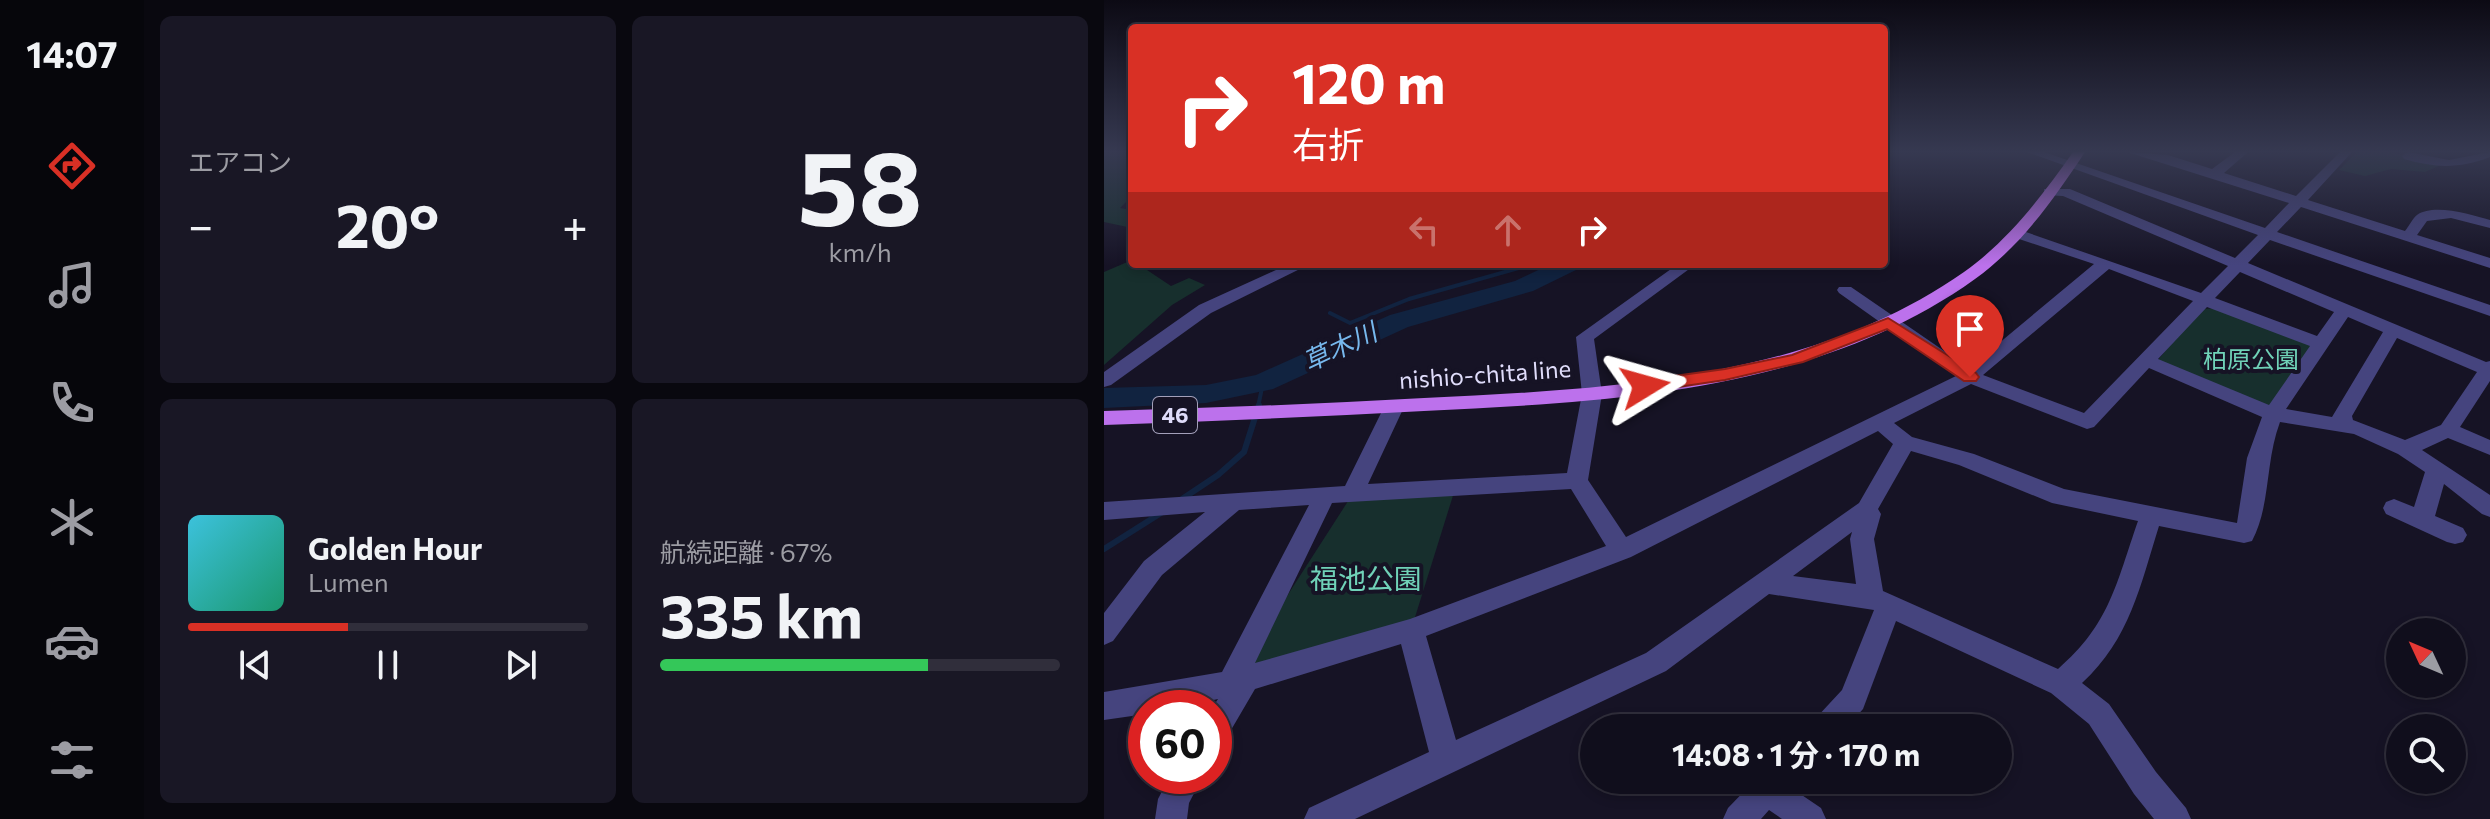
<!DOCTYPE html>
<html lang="ja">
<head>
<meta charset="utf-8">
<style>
  body { margin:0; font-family:Commissioner,"Noto Sans JP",sans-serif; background:#191725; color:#f1f3f6; height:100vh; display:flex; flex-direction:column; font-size:30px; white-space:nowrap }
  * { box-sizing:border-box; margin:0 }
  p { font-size:26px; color:#9c9ca3 }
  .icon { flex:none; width:44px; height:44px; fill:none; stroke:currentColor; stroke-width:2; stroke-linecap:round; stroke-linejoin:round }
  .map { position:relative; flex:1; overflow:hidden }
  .sheet { display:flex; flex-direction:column; gap:16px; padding:16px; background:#09080f; width:960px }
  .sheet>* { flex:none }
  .hud { position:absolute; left:24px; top:24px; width:760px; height:244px; border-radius:8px; box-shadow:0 4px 12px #0003,0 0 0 2px #302e3b; background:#d93025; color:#fff; overflow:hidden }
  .needle { width:52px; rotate:314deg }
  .fabs { position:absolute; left:1282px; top:618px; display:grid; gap:16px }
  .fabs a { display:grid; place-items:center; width:80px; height:80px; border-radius:50%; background:#100e1c; box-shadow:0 4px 12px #0003,0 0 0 2px #302e3b; font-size:40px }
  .speed { position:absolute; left:24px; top:690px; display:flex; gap:16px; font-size:40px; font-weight:700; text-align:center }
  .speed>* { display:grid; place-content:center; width:104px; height:104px; border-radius:50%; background:#100e1c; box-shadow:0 4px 12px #0003,0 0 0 2px #302e3b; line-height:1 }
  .speed .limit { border:12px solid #d22; background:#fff; color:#111 }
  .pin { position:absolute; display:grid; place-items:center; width:68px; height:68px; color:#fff; margin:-82px -34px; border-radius:50% 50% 50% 0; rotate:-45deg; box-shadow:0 0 8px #0007 }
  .pin .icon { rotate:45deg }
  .me { position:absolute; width:88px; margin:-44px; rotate:82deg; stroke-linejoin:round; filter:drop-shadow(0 0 6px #0008) }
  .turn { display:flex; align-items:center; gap:28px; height:168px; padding:0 32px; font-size:36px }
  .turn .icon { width:104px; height:104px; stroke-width:2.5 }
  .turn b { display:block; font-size:56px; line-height:68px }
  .lanes { display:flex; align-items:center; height:76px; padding:0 32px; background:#0003; justify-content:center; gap:40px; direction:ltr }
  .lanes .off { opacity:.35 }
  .big { font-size:60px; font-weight:700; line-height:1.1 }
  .sheet .widget { flex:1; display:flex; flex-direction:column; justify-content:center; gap:12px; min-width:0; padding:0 28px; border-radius:12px; background:#191725 }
  .sheet .dial { align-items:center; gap:0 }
  .dial b { font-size:104px; line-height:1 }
  .song { display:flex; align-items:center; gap:24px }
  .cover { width:96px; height:96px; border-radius:12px; background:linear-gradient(135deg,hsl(190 70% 55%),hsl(160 70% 35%)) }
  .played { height:8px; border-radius:4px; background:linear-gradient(90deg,#d93025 40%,#302e3b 40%) }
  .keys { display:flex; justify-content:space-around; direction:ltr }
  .heat { display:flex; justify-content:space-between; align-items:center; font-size:44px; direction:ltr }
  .charge { height:12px; border-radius:6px; background:linear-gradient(90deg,#34c759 67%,#302e3b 0) }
  .sheet .tiles { flex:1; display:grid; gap:16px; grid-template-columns:repeat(2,1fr) }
  .trip { position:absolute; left:476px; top:714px; width:432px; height:80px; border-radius:40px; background:#100e1c; box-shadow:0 4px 12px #0003,0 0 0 2px #302e3b; font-weight:700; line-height:80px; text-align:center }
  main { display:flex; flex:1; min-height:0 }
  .menu { display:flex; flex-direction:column; width:144px; justify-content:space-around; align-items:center; background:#06060b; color:#9c9ca3 }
  .menu .icon { width:56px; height:56px }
  .menu .on { color:#d93025 }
  .menu b { font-size:36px; color:#f1f3f6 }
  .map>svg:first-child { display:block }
  .green { fill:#172f2d }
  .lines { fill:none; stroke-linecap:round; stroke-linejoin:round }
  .stream-far1 { stroke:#112340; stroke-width:4 }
  .stream { stroke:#112340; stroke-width:6 }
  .river { fill:#112340; fill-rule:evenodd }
  .minor { fill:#45447e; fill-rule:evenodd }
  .major { fill:#bc71ec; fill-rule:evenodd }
  .route { fill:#d93025; stroke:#8d1f18; stroke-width:2 }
  .labels { text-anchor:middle; stroke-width:8; stroke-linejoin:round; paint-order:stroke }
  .shield { fill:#161325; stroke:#a3a0ba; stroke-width:2 }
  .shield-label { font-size:22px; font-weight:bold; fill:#dfdcfa }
  .park-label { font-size:24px; fill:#70d2b8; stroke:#161325 }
  .street-label { font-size:24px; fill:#dfdcfa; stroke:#161325 }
  .water-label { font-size:26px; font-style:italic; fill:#77b8ed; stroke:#161325 }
  .near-park-label { font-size:28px; fill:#70d2b8; stroke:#161325 }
</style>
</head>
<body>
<main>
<nav class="menu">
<b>14:07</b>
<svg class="icon on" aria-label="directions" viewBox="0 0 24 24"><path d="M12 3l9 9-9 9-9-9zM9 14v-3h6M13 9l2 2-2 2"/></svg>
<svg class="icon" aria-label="music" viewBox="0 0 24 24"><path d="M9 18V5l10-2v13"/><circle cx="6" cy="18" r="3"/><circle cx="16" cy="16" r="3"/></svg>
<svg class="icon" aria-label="phone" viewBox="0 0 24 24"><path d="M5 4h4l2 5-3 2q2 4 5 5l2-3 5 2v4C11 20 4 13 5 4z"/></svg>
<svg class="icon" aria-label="climate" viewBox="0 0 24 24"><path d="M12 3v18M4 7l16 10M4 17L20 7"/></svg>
<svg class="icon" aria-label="car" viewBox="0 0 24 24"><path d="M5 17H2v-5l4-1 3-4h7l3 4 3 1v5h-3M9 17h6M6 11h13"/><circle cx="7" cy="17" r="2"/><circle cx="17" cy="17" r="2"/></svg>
<svg class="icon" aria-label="filters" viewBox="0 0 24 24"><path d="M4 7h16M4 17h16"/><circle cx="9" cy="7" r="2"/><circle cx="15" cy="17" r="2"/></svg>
</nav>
<section class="sheet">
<div class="tiles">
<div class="widget"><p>エアコン</p>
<div class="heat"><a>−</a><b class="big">20°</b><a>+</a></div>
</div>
<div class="widget dial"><b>58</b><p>km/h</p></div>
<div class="widget">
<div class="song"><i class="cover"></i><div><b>Golden Hour</b><p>Lumen</p></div></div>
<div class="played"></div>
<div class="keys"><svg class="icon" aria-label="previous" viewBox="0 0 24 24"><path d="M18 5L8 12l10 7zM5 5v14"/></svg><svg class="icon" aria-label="pause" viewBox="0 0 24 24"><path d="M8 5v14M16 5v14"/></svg><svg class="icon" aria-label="next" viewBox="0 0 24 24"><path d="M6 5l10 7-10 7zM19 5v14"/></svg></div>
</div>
<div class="widget"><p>航続距離 · 67%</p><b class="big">335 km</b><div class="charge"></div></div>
</div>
</section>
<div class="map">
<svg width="1386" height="819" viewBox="0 0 1386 819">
  <rect width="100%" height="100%" fill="#161325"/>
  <path class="green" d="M 0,152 L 28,152 L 28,196 L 16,208 L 28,210 L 28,228 L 0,222 Z
    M 1253,152 L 1285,152 L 1337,165 L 1321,172 L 1287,169 L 1261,176 L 1235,170 Z
    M 28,260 L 28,264 L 34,264 L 67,286 L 85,278 L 101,285 L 68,305 L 0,365 L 0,272 Z
    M 1114,308 L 1217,344 L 1163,409 L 1053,361 L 1097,309 Z
    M 352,486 L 307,630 L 127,683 L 248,495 Z"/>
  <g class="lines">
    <path class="stream-far1" d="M 226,313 L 246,323 L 305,299 L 429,264
      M 154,407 L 159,383"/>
    <path class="stream" d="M 78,499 L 114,475 L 140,452 L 155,405
      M 0,549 L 57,513"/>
    <path class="river" d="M 447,264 L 478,264 L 474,269 L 429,291 L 304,327 L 169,389 L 102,403 L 0,408 L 0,388 L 102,385 L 152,375 L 286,315 L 411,281 Z"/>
    <path class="minor" d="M 923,152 L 940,152 L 1161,228 L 1185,203 L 1023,152 L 1064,155 L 1108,169 L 1131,152 L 1144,152 L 1120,173 L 1192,196 L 1236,152 L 1248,152 L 1204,200 L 1301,231 C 1305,226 1309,218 1313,215 C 1330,203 1368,215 1386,220 L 1386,228 L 1347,218 L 1323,221 L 1313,235 L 1386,258 L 1386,268 L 1197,207 L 1173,232 L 1386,305 L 1386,316 L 1166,240 L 1144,263 L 1382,362 L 1386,361 L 1386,381 L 1356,427 L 1386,440 L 1386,455 L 1344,438 L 1318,450 L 1386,495 L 1386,517 L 1378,514 L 1340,484 L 1331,516 L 1359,528 L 1363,535 L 1359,542 L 1351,544 L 1343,542 L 1282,514 L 1279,508 L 1282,502 L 1290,499 L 1310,507 L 1321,472 L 1294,454 L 1250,434 L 1176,422 C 1161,462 1167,505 1148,541 L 1140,543 L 1055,526 C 1036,586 1026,639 978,683 L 1005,704 L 1052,772 L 1082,808 L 1087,819 L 1050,819 L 1030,794 L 985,724 L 947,693 L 792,621 L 759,709 L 742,728 L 707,728 L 712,718 L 738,690 L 770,610 L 665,594 L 562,671 L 251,819 L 200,819 L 205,808 L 325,752 L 297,644 L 151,689 L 120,742 L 110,746 L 108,708 L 114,699 L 73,708 L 42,708 L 42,714 L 0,720 L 0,692 L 118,672 L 205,505 L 135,510 L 58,575 L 9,641 L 0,645 L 0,613 L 40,561 L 101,512 L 0,520 L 0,502 L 241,486 L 280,407 L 290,400 L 300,407 L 264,484 L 463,473 L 478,394 L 472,337 L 574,264 L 592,264 L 490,339 L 498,394 L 484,480 L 522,537 L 852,376 L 735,293 L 733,290 L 735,287 L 747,287 L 865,368 L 990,264 L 909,237 L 909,231 L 919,231 L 1097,293 L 1124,266 L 959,196 L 940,195 L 940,189 L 966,189 L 1131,258 L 1154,235 ZM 1005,269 L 1089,301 L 980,413 L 879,375 ZM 1136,272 L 1230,312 L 1213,336 L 1111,298 ZM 1103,307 L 1206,346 L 1165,405 L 1054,359 ZM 1244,317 L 1279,332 L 1228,417 L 1182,409 ZM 1293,338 L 1373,372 L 1337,425 L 1301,440 L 1249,420 L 1248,416 ZM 1045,368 L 1158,417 L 1143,458 L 1133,523 L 960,489 L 870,454 L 808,437 L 790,423 L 867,384 L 983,429 L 990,427 ZM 774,431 L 789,444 L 755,503 L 542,653 L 352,740 L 322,636 L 527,557 ZM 807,451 L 855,465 L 948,503 L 1034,521 C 1012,584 1006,624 954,669 L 779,591 L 770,539 L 777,514 L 774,509 ZM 467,489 L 502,546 L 306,619 L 151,663 L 228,503 ZM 748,532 L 746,539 L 752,584 L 689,576 Z
      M 1304,152 L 1345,160 L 1386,152 L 1386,157 C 1355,169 1331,168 1300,159 L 1298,156 Z
      M 185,264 L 206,264 L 107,313 L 7,385 L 0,387 L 0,372 L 95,305 Z
      M 66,776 L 99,776 L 85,803 L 83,819 L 51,819 L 54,799 Z
      M 651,780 L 689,780 L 686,787 L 717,808 L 722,819 L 678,819 L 665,810 L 657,819 L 619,819 L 624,808 Z"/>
    <path class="major" d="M 969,152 L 981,152 C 950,199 917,246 871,279 C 714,392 506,402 320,411 C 213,417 107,421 0,425 L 0,411 C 107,408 213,404 320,398 C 503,389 705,381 860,272 C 905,240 938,196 969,152 Z"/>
  </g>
  <linearGradient id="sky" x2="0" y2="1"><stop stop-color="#0c0a14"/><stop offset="0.57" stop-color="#363951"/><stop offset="1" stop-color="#363951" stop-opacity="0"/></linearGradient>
  <rect width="1386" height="266" fill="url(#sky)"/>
  <path class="route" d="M 784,318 L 872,373 L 875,377 L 872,381 L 860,381 L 783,329 L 699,362 L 621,380 L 541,392 L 532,386 L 541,380 L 621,369 L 688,355 Z"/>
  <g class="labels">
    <rect class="shield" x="49" y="397" width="44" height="36" rx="6"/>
    <g class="shield-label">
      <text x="71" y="423">46</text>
    </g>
    <g class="park-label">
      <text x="1147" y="368">柏原公園</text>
    </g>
    <g class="street-label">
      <text transform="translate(381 375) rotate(-4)" y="8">nishio-chita line</text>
    </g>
    <g class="water-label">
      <text transform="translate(236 347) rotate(-25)" y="9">草木川</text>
    </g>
    <g class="near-park-label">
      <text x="262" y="589">福池公園</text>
    </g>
  </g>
</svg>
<div class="fabs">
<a><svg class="needle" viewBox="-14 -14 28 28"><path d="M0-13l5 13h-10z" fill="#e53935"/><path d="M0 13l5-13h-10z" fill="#9c9ca3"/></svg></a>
<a><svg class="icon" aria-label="search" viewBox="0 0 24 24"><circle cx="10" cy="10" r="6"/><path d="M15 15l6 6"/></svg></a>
</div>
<div class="speed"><div class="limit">60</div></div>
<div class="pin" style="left:866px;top:377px;background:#d93025"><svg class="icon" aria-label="arrive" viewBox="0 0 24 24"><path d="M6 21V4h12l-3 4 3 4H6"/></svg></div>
<svg class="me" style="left:541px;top:386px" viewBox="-20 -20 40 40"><path d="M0-17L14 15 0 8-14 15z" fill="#d93025" stroke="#fff" stroke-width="4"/></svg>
<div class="trip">14:08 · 1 分 · 170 m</div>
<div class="hud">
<div class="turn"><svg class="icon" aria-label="right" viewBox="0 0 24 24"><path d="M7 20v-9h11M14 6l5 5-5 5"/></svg><div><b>120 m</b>右折</div></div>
<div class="lanes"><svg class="icon off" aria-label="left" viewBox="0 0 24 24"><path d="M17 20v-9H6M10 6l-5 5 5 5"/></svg><svg class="icon off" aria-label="ahead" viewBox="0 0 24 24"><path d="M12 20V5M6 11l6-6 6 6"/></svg><svg class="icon" aria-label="right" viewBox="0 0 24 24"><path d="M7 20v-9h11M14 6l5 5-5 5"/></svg></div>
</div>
</div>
</main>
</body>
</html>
